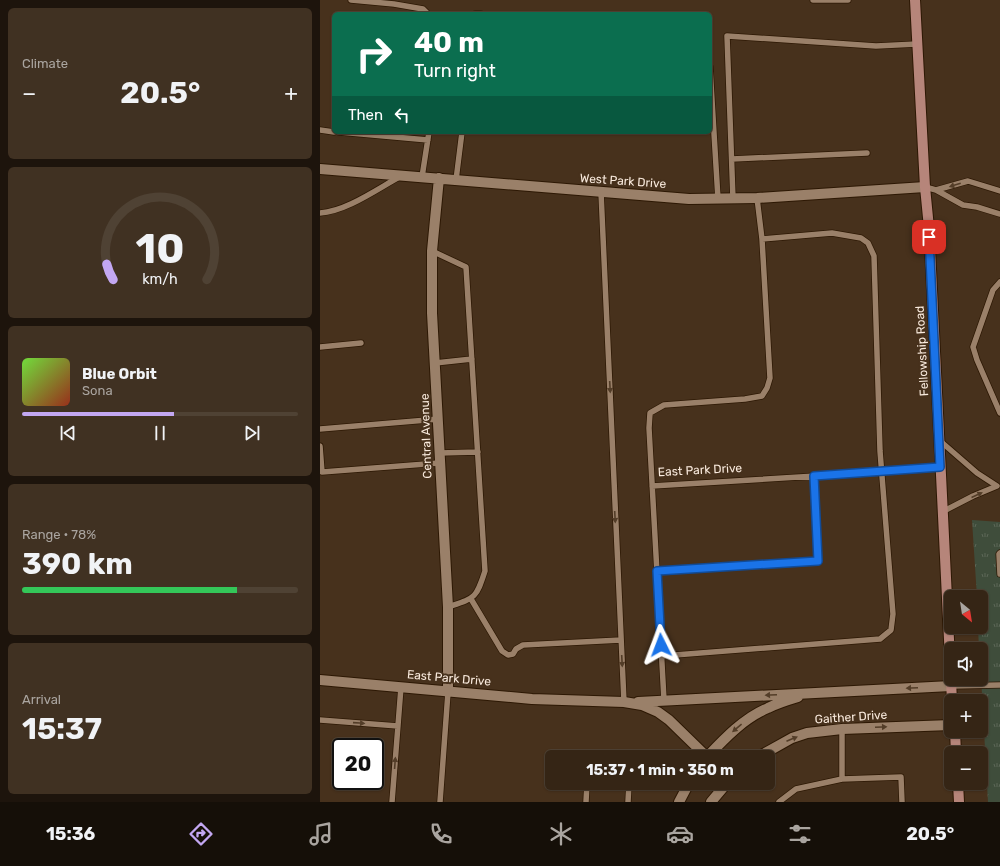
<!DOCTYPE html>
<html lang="en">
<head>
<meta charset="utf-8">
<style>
  body { margin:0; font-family:Rubik,sans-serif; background:#403122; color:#f1f3f6; height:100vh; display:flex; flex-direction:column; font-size:15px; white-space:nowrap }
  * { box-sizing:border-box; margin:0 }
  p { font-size:13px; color:#aaa5a0 }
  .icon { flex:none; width:22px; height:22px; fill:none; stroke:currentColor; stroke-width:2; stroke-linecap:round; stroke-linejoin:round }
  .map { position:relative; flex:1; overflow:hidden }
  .drawer { display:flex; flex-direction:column; gap:8px; padding:8px; background:#1d140c; width:320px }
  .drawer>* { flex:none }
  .guide { position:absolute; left:12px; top:12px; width:380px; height:122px; border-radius:6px; box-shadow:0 1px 3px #0004,0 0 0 1px #4f4234; background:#0b6e4f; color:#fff; overflow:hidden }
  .needle { width:26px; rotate:150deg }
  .controls { position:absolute; left:624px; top:590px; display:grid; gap:8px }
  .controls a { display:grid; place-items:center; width:44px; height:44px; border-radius:6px; background:#352515; box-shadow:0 1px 3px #0004,0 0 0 1px #4f4234; font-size:20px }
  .speed { position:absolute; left:12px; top:738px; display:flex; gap:8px; font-size:20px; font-weight:700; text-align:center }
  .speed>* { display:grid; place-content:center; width:52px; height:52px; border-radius:50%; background:#352515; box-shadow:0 1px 3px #0004,0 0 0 1px #4f4234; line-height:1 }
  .speed .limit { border:2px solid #111; border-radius:6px; background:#fff; color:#111 }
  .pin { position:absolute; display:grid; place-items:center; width:34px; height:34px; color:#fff; margin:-17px; border-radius:8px; box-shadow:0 2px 6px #0006 }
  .me { position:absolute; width:44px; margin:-22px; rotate:357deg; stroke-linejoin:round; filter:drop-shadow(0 0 3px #0008) }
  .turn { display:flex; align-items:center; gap:14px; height:84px; padding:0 16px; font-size:18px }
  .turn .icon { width:52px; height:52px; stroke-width:2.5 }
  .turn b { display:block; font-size:28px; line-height:34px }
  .then { display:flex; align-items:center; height:38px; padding:0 16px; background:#0003; gap:8px; font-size:15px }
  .big { font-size:30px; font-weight:700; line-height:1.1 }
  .drawer .widget { flex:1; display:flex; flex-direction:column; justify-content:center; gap:6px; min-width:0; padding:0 14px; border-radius:6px; background:#403122 }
  .drawer .dial { align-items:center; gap:0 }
  .dial svg { height:104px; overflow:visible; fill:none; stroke:#4f4234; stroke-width:7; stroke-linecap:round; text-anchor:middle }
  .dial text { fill:#f1f3f6; stroke:none }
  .song { display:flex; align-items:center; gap:12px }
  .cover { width:48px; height:48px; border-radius:6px; background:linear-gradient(135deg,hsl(100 70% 55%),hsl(10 70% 35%)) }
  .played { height:4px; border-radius:2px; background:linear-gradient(90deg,#c3a7f2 55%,#4f4234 55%) }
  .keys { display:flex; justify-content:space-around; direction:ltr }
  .heat { display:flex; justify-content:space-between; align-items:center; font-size:22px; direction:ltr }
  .charge { height:6px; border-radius:3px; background:linear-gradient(90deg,#34c759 78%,#4f4234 0) }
  .trip { position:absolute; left:225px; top:750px; width:230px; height:40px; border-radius:6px; background:#352515; box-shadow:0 1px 3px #0004,0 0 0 1px #4f4234; font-weight:700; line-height:40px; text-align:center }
  .tabs { display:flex; height:64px; justify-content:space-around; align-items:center; background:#150f08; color:#aaa5a0 }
  .tabs .icon { width:28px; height:28px }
  .tabs .selected { color:#c3a7f2 }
  .tabs b { font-size:18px; color:#f1f3f6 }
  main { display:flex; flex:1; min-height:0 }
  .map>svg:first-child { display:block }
  .park { fill:url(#park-tufts) }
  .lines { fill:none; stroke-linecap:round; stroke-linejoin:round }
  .lane-casing { stroke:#2d1804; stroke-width:7 }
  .street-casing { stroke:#2d1804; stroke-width:12 }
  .secondary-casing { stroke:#2d1804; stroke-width:12 }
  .lane { stroke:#9a8069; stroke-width:5.5 }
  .street { stroke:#9a8069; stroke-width:10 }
  .secondary { stroke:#b6857a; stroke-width:10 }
  .oneway { fill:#533d28 }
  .route-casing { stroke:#114b97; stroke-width:10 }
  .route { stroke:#1a73e8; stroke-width:7 }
  .labels { text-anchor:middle; stroke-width:4; stroke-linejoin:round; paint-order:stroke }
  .street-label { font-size:12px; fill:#faebde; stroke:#47311c }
</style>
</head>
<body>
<main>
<section class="drawer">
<div class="widget"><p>Climate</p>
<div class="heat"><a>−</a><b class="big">20.5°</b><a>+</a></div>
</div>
<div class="widget dial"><svg viewBox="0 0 100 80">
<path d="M14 69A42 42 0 1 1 86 69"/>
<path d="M14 69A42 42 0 0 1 9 57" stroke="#c3a7f2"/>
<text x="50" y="56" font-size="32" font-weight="700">10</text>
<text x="50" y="72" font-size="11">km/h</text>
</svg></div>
<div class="widget">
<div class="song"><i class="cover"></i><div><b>Blue Orbit</b><p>Sona</p></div></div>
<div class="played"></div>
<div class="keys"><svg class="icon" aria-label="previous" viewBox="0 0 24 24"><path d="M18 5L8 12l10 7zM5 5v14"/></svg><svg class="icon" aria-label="pause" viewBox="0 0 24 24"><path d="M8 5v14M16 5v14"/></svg><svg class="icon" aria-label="next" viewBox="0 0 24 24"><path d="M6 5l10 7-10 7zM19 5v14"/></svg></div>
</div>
<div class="widget"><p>Range · 78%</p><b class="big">390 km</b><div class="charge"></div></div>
<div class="widget"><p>Arrival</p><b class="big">15:37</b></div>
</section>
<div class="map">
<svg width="680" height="802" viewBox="0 0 680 802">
  <defs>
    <pattern id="park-tufts" width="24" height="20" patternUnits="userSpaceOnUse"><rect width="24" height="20" fill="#3f4d3b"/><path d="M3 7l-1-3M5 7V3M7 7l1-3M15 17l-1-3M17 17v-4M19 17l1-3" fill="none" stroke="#5c6757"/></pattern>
  </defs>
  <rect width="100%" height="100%" fill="#47311c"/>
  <path class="park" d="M 652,520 L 680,522 L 680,802 L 668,802 L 661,676 L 661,649 L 659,649 L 658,627 L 661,627 L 661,597 L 657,597 Z"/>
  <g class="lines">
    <g class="lane-casing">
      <path id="lane" d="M 31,0 L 74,4 L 103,9 L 108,14
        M 493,0 L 528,0
        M 155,14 L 161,14
        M 390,67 L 398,199
        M 0,130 L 14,132
        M 19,132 L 108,140
        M 412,159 L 547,153
        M 102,177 L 109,132
        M 136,180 L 142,132
        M 605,187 L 616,190 L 643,205 L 657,207 L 680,214
        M 616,190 L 648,181 L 680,191
        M 281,192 L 304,702
        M 413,199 L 407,36 L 556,46 L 597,44
        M 0,213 C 27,211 57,189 81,176
        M 112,251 L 146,267 L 165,571 C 156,599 155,598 128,607
        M 680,282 L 673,290 L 653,347 L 657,360 L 680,413
        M 0,347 L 41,343
        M 115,363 L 152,359
        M 0,429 L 119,419
        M 619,440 L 657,473 L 677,486 L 653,496 L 622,512
        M 0,446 L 2,472 L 119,463
        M 119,453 L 158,452
        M 332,486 L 562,472 L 620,467
        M 680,553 L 679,554 L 680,574
        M 337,571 L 498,561 L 494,476
        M 151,599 L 182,651 L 188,655 L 193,654 L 196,649 L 203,645 L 301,640
        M 342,656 L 560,639 L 571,630 L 573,614 L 560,451 L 554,256 L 548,243 L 541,238 L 512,233 L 442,239
        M 631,686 L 680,685
        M 344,700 L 329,428 L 330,413 L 344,405 L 425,399 L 442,396 L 447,388 L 450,378 L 442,239 L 437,198
        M 0,720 L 78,726
        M 522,729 L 522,779 L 581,777 L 582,802
        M 72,802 L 81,687
        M 120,802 L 128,692
        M 266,802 L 267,783
        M 308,802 L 309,783
        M 459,802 L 476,789 L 522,779"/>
    </g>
    <g class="street-casing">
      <path id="street" d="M 0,169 L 369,199 L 437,198 L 605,187
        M 119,178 L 112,251 L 112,313 L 128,607 L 128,692
        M 0,680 L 212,699 L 304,702 L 322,705 L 338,712 L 349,720 L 387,757
        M 318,702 L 631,686
        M 387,757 C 405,738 424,718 448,708 C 458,703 468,700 478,697
        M 438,757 L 472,738 L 487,733 L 522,729 L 631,725
        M 359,802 L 369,783
        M 391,802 L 407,783"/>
    </g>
    <g class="secondary-casing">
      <path id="secondary" d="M 595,0 L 605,187 L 609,228 L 632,701
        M 635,731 L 636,753
        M 638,783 L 639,802"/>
    </g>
    <use href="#lane" class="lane"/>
    <use href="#street" class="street"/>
    <use href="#secondary" class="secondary"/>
  </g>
  <defs><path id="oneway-solid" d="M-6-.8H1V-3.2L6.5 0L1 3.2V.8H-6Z"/></defs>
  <g class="oneway">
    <use href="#oneway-solid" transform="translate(635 185) rotate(163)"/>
    <use href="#oneway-solid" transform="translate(290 387) rotate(87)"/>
    <use href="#oneway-solid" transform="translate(657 495) rotate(-24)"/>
    <use href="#oneway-solid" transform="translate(295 517) rotate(87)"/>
    <use href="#oneway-solid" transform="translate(302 661) rotate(87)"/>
    <use href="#oneway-solid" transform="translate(592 688) rotate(177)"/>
    <use href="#oneway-solid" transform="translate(451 695) rotate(177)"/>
    <use href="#oneway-solid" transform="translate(39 723) rotate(4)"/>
    <use href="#oneway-solid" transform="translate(561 727) rotate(-2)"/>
    <use href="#oneway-solid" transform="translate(417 728) rotate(140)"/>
    <use href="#oneway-solid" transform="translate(472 739) rotate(-23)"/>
    <use href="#oneway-solid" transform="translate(75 763) rotate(-86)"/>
  </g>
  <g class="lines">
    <g class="route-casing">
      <path id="route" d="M 341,645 L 337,571 L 498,561 L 494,476 L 620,467 L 609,237"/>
    </g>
    <use href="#route" class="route"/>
  </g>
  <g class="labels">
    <g class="street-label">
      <text transform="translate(303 181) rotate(4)" y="4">West Park Drive</text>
      <text transform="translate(602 351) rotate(-93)" y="4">Fellowship Road</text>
      <text transform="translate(106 436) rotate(-92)" y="4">Central Avenue</text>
      <text transform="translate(380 470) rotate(-3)" y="4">East Park Drive</text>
      <text transform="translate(129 678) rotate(5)" y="4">East Park Drive</text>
      <text transform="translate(531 717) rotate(-4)" y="4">Gaither Drive</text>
    </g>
  </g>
</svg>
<div class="controls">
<a><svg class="needle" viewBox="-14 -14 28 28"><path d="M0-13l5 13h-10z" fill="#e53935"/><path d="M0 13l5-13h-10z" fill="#aaa5a0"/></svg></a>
<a><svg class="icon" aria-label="sound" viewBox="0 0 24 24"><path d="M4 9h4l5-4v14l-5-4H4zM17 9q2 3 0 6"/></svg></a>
<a>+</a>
<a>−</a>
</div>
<div class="speed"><div class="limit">20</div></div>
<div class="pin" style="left:609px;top:237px;background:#d93025"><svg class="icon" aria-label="arrive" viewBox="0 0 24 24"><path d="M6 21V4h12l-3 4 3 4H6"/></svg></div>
<svg class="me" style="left:341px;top:645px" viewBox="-20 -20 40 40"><path d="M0-17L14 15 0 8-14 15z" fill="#1a73e8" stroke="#fff" stroke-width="4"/></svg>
<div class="trip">15:37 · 1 min · 350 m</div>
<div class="guide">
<div class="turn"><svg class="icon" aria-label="right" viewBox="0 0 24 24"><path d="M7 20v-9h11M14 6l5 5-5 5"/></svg><div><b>40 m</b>Turn right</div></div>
<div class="then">Then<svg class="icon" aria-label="left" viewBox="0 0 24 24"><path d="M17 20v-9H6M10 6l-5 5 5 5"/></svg></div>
</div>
</div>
</main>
<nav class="tabs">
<b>15:36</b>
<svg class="icon selected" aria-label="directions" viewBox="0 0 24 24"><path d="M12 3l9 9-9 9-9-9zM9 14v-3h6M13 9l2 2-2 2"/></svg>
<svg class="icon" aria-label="music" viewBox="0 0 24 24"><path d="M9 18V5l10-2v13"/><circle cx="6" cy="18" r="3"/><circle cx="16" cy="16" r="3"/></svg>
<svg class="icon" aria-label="phone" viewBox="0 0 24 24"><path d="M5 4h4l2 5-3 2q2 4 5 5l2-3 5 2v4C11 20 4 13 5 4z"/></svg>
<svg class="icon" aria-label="climate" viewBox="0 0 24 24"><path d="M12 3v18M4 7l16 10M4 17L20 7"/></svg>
<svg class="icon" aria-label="car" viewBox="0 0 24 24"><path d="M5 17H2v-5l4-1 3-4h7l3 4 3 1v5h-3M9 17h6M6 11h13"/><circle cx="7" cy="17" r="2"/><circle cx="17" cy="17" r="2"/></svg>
<svg class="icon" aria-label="filters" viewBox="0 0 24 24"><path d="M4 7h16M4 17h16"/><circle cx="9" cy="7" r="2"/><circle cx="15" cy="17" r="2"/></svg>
<b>20.5°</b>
</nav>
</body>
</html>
